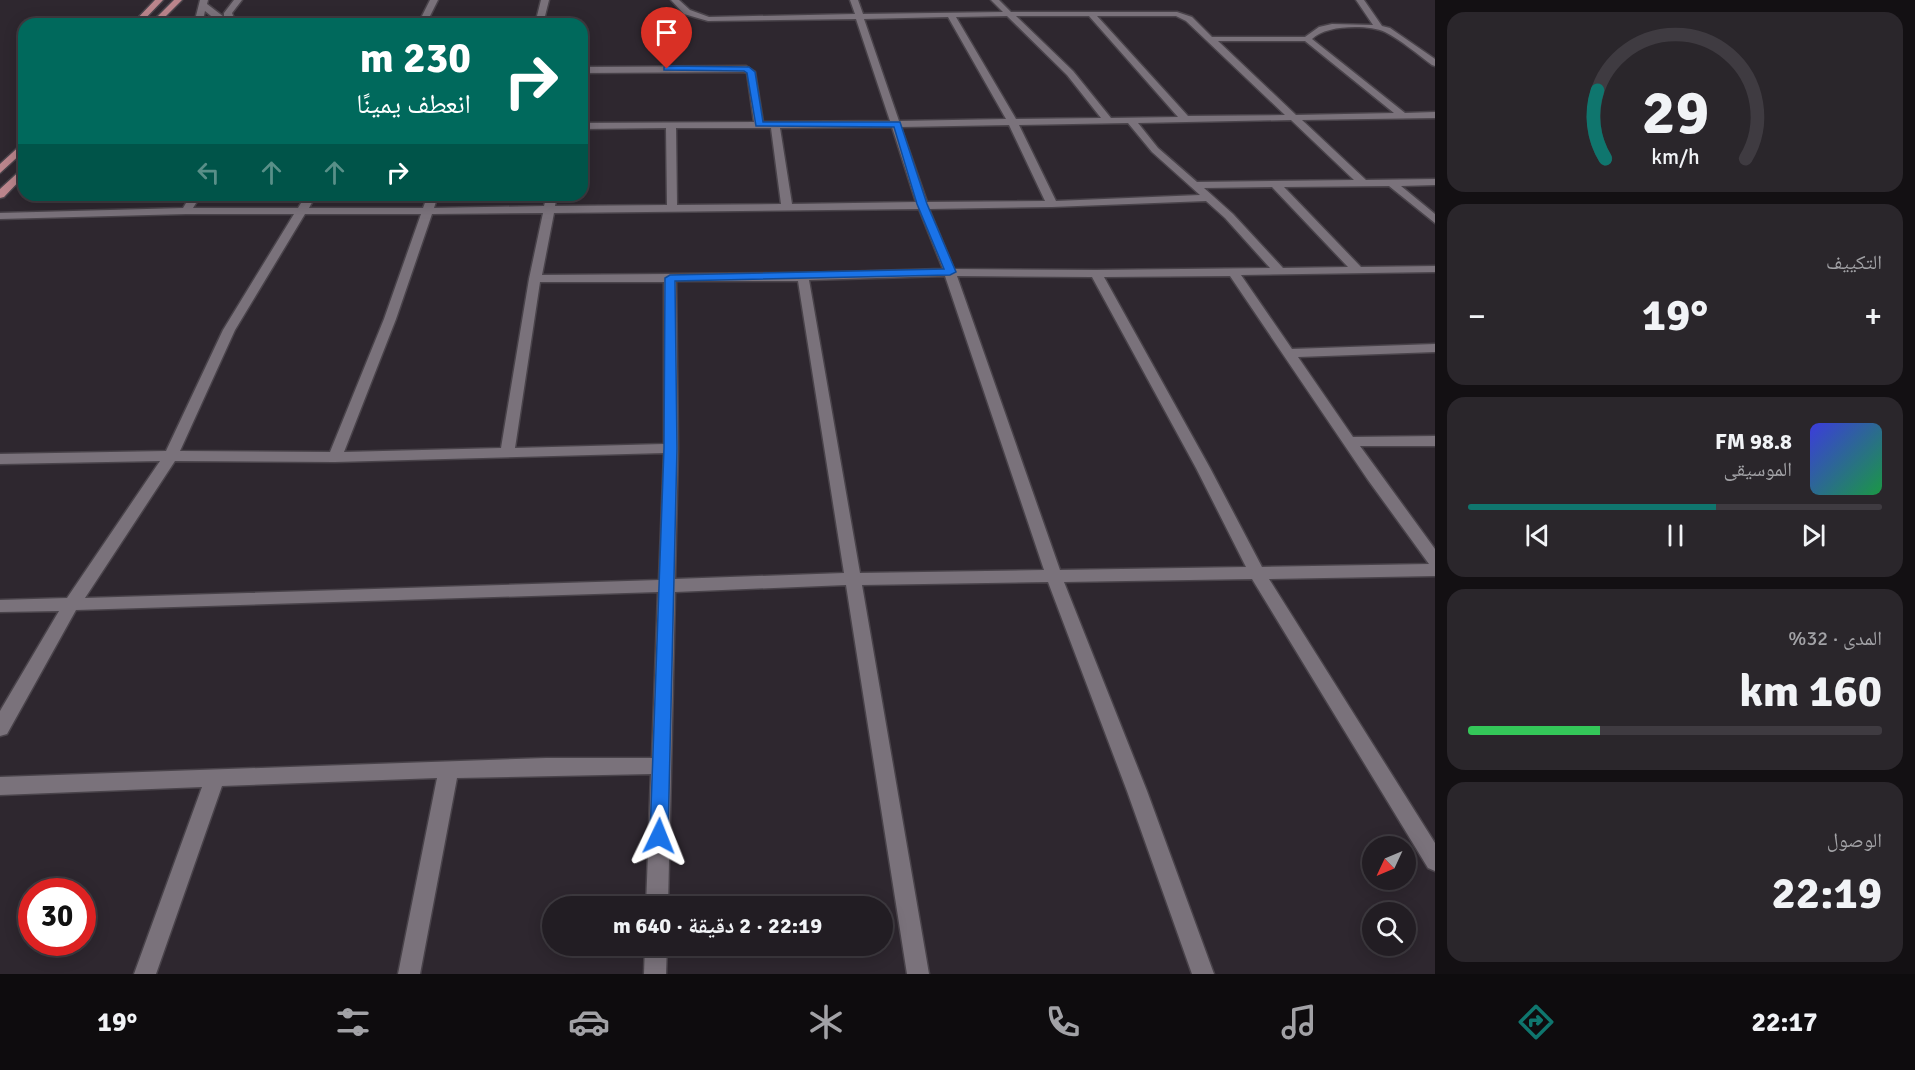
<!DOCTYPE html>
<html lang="ar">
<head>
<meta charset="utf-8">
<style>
  body { margin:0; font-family:Signika,"Noto Naskh Arabic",sans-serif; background:#2a262b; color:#f1f3f6; direction:rtl; height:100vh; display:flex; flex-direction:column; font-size:22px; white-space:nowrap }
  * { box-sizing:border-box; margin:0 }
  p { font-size:20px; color:#a2a2a6 }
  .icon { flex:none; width:33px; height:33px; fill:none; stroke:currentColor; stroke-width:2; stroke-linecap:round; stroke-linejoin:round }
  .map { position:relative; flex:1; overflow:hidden; direction:ltr }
  .drawer { display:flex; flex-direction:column; gap:12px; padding:12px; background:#131013; width:480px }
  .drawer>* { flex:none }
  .hud { position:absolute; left:18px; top:18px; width:570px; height:183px; border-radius:18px; box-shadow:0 3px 15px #0003,0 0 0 2px #3f3b41; direction:rtl; background:#00695c; color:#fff; overflow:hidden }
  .needle { width:39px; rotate:226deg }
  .fabs { position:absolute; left:1362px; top:836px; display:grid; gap:12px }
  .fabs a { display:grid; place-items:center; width:54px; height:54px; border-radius:50%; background:#221d23; box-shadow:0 3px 15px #0003,0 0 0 2px #3f3b41; font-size:30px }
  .speed { position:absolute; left:18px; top:878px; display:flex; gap:12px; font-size:30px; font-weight:700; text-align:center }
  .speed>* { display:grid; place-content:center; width:78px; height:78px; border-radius:50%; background:#221d23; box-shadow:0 3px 15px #0003,0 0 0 2px #3f3b41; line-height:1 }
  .speed .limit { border:9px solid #d22; background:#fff; color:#111 }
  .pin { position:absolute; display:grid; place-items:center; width:51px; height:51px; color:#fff; margin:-62px -26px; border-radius:50% 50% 50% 0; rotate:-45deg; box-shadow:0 0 6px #0007 }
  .pin .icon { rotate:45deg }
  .me { position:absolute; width:66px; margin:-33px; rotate:2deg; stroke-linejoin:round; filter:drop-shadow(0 0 4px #0008) }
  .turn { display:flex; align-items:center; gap:21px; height:126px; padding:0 18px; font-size:27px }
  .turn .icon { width:78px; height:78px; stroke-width:2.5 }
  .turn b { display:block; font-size:42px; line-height:51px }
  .lanes { display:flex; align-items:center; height:57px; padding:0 18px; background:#0003; justify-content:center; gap:30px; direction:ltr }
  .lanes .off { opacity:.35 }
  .big { font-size:45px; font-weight:700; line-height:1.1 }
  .drawer .widget { flex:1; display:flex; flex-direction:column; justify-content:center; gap:9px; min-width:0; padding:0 21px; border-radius:18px; background:#2a262b }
  .drawer .dial { align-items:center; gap:0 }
  .dial svg { height:156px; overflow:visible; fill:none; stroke:#3f3b41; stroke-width:7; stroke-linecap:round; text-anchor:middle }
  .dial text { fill:#f1f3f6; stroke:none }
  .song { display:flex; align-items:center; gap:18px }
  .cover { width:72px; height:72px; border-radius:9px; background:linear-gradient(135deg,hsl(240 70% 55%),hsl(140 70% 35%)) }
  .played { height:6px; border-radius:3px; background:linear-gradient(90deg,#0f766e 60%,#3f3b41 60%) }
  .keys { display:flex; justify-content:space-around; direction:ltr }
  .heat { display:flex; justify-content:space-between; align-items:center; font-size:33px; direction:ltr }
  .charge { height:9px; border-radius:4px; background:linear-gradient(90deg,#34c759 32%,#3f3b41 0) }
  .trip { position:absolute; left:542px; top:896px; width:351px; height:60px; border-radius:30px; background:#221d23; box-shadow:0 3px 15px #0003,0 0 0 2px #3f3b41; font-weight:700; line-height:60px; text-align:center; direction:rtl }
  .tab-bar { display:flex; height:96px; justify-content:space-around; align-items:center; background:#0e0c0e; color:#a2a2a6 }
  .tab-bar .icon { width:42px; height:42px }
  .tab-bar .on { color:#0f766e }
  .tab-bar b { font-size:27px; color:#f1f3f6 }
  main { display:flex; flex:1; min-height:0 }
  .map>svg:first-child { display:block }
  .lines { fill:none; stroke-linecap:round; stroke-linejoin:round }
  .minor-casing { stroke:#49434a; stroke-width:3 }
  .major-casing { stroke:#49434a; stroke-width:3 }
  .minor { fill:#7a727b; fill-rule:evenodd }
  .major { fill:#bb858c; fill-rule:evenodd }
  .route { fill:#1a73e8; stroke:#114b97; stroke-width:1.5 }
</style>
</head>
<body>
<main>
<section class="drawer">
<div class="widget dial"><svg viewBox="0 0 100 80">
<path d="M14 69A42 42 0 1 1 86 69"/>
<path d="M14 69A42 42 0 0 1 10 34" stroke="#0f766e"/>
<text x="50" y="56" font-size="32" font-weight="700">29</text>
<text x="50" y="72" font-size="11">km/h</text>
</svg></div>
<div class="widget"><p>التكييف</p>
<div class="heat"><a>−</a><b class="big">19°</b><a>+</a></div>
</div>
<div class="widget">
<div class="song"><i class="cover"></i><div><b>98.8 FM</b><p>الموسيقى</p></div></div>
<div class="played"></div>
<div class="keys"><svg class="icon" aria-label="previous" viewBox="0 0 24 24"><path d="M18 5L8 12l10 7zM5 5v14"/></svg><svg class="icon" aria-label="pause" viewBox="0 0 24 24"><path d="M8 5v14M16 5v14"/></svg><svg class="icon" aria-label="next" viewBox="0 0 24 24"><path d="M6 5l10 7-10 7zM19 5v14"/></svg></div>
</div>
<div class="widget"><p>المدى · 32%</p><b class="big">160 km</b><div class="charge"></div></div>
<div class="widget"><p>الوصول</p><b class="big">22:19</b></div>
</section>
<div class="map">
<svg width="1435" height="974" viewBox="0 0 1435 974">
  <rect width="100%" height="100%" fill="#2e272f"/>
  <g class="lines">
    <g class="minor-casing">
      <path id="minor" d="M 200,0 L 208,0 L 207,4 L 224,17 L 224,13 L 234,0 L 242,0 L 232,13 L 235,21 L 324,22 L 328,24 L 228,24 L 216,20 L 205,11 L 202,24 L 194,24 Z
        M 430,0 L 438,0 L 426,24 L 418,24 Z
        M 541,0 L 549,0 L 543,24 L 535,24 Z
        M 671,0 L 679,0 L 690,10 L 709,17 L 855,14 L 850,0 L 858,0 L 863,14 L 1003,12 L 991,0 L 999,0 L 1011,12 L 1177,12 L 1192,17 L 1212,37 L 1305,37 L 1319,27 L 1332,24 L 1373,25 L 1356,0 L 1364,0 L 1382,26 L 1390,28 L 1435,59 L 1435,66 L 1432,65 C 1417,54 1401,40 1385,32 C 1368,24 1325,25 1312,39 L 1405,113 L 1435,112 L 1435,118 L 1302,120 L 1366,180 L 1435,179 L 1435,185 L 1401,186 L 1435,214 L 1435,223 L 1389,186 L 1284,187 L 1361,267 L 1435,266 L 1435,272 L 1241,275 L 1292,349 L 1435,344 L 1435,352 L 1298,357 L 1353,437 L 1435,436 L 1435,446 L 1360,446 L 1435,549 L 1435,576 L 1269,579 L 1435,843 L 1435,871 L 1428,868 L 1252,579 L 1064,582 L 1147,791 L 1214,974 L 1192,974 L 1127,791 L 1048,582 L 862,585 L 929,974 L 907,974 L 846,585 L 675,592 L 668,906 L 646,906 L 651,774 L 457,778 L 420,974 L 398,974 L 437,778 L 222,786 L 156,974 L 134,974 L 202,787 L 0,795 L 0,777 L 546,758 L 652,758 L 658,592 L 76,610 L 7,734 L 0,736 L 0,711 L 59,611 L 0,612 L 0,600 L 67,598 L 160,461 L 0,464 L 0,454 L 166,451 L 223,330 L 294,214 L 186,214 L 0,219 L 0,213 L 183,208 L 191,195 L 201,195 L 193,208 L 298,208 L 306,195 L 316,195 L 309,208 L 423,208 L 428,195 L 438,195 L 434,208 L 544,206 L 547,195 L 557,195 L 555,206 L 667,205 L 666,128 L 582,129 L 582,123 L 754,122 L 747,73 L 744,72 L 582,73 L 582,67 L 746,66 L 755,72 L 763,122 L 890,121 L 856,19 L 708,21 L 684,14 ZM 1007,16 L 1067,75 L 1101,118 L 1016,119 L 956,17 ZM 1016,16 L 1089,16 L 1178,117 L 1111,118 L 1073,71 ZM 1097,16 L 1176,16 L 1186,21 L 1285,115 L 1188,116 ZM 948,17 L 1006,119 L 899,121 L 864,19 ZM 1218,41 L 1305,41 L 1394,113 L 1296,115 ZM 1291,120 L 1354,180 L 1197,182 L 1158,148 L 1138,123 ZM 1128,123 L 1152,152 L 1200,195 L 1056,201 L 1019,125 ZM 1009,125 L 1045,201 L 927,202 L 901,127 ZM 892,127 L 916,202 L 792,204 L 780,128 ZM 676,128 L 771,128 L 781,204 L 677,205 ZM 1272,187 L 1348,267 L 1283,268 L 1233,214 L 1204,188 ZM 1206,201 L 1225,218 L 1270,268 L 1096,270 L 954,269 L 929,209 L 1052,207 ZM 919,209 L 943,269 L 803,273 L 542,275 L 554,213 ZM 543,213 L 529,279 L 501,448 L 344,452 L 396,319 L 432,214 ZM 305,214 L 421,214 L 384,319 L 330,452 L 180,451 L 235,330 ZM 945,276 L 1044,570 L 860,573 L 809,280 ZM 957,276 L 1092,277 L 1196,468 L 1246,567 L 1060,570 ZM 1230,276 L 1368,480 L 1429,564 L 1262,567 L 1210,468 L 1104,277 ZM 676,281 L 798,281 L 844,573 L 675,579 L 678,448 ZM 540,282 L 664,282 L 664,444 L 515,448 ZM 664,453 L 659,580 L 85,598 L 175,461 L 335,462 Z
        M 645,945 L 667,945 L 666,974 L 644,974 Z"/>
    </g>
    <g class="major-casing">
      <path id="major" d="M 155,0 L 163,0 L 140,24 L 132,24 Z
        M 174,0 L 182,0 L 158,24 L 150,24 Z
        M 24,142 L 24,151 L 0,173 L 0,164 Z
        M 24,167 L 24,176 L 4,197 L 0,198 L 0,189 Z"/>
    </g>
    <use href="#minor" class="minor"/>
    <use href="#major" class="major"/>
  </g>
  <path class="route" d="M 667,66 L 749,67 L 755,72 L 763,122 L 900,122 L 927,204 L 956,272 L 950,275 L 675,281 L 677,448 L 668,836 L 665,842 L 659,844 L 652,842 L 650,836 L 664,448 L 665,278 L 670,275 L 944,269 L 917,204 L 894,127 L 756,126 L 747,73 L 744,71 L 664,70 L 664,67 Z"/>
</svg>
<div class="fabs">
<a><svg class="needle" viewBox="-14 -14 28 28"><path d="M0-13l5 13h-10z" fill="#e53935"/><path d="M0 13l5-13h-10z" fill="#a2a2a6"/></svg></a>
<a><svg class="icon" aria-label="search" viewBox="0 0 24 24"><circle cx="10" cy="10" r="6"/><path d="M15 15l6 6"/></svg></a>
</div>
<div class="speed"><div class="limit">30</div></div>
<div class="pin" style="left:667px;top:69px;background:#d93025"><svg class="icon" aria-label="arrive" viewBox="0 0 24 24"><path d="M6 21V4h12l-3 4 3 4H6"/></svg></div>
<svg class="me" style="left:659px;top:836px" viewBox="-20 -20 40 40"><path d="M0-17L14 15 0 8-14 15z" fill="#1a73e8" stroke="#fff" stroke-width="4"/></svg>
<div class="trip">22:19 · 2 دقيقة · 640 m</div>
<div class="hud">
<div class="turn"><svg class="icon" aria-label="right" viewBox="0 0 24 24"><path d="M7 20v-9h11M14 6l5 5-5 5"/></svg><div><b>230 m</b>انعطف يمينًا</div></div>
<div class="lanes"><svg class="icon off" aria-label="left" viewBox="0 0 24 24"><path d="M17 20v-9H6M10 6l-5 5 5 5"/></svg><svg class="icon off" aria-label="ahead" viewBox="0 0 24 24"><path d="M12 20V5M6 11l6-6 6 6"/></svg><svg class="icon off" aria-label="ahead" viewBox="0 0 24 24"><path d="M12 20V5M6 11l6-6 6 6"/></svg><svg class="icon" aria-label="right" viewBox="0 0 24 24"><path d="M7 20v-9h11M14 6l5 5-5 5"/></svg></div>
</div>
</div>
</main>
<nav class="tab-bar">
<b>22:17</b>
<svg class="icon on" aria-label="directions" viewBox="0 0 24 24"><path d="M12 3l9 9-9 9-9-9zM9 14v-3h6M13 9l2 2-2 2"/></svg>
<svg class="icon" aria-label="music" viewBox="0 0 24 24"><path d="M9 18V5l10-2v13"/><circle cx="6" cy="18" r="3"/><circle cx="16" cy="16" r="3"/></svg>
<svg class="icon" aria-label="phone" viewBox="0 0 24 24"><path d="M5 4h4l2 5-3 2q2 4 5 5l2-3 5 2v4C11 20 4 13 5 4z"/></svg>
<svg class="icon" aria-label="climate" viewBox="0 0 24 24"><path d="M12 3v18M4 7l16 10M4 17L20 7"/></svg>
<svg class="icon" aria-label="car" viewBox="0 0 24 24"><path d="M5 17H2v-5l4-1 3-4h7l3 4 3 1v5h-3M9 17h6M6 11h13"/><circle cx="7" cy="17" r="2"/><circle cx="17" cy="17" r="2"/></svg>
<svg class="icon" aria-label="filters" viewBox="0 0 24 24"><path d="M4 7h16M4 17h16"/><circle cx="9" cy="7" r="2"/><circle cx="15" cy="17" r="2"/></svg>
<b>19°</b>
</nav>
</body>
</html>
